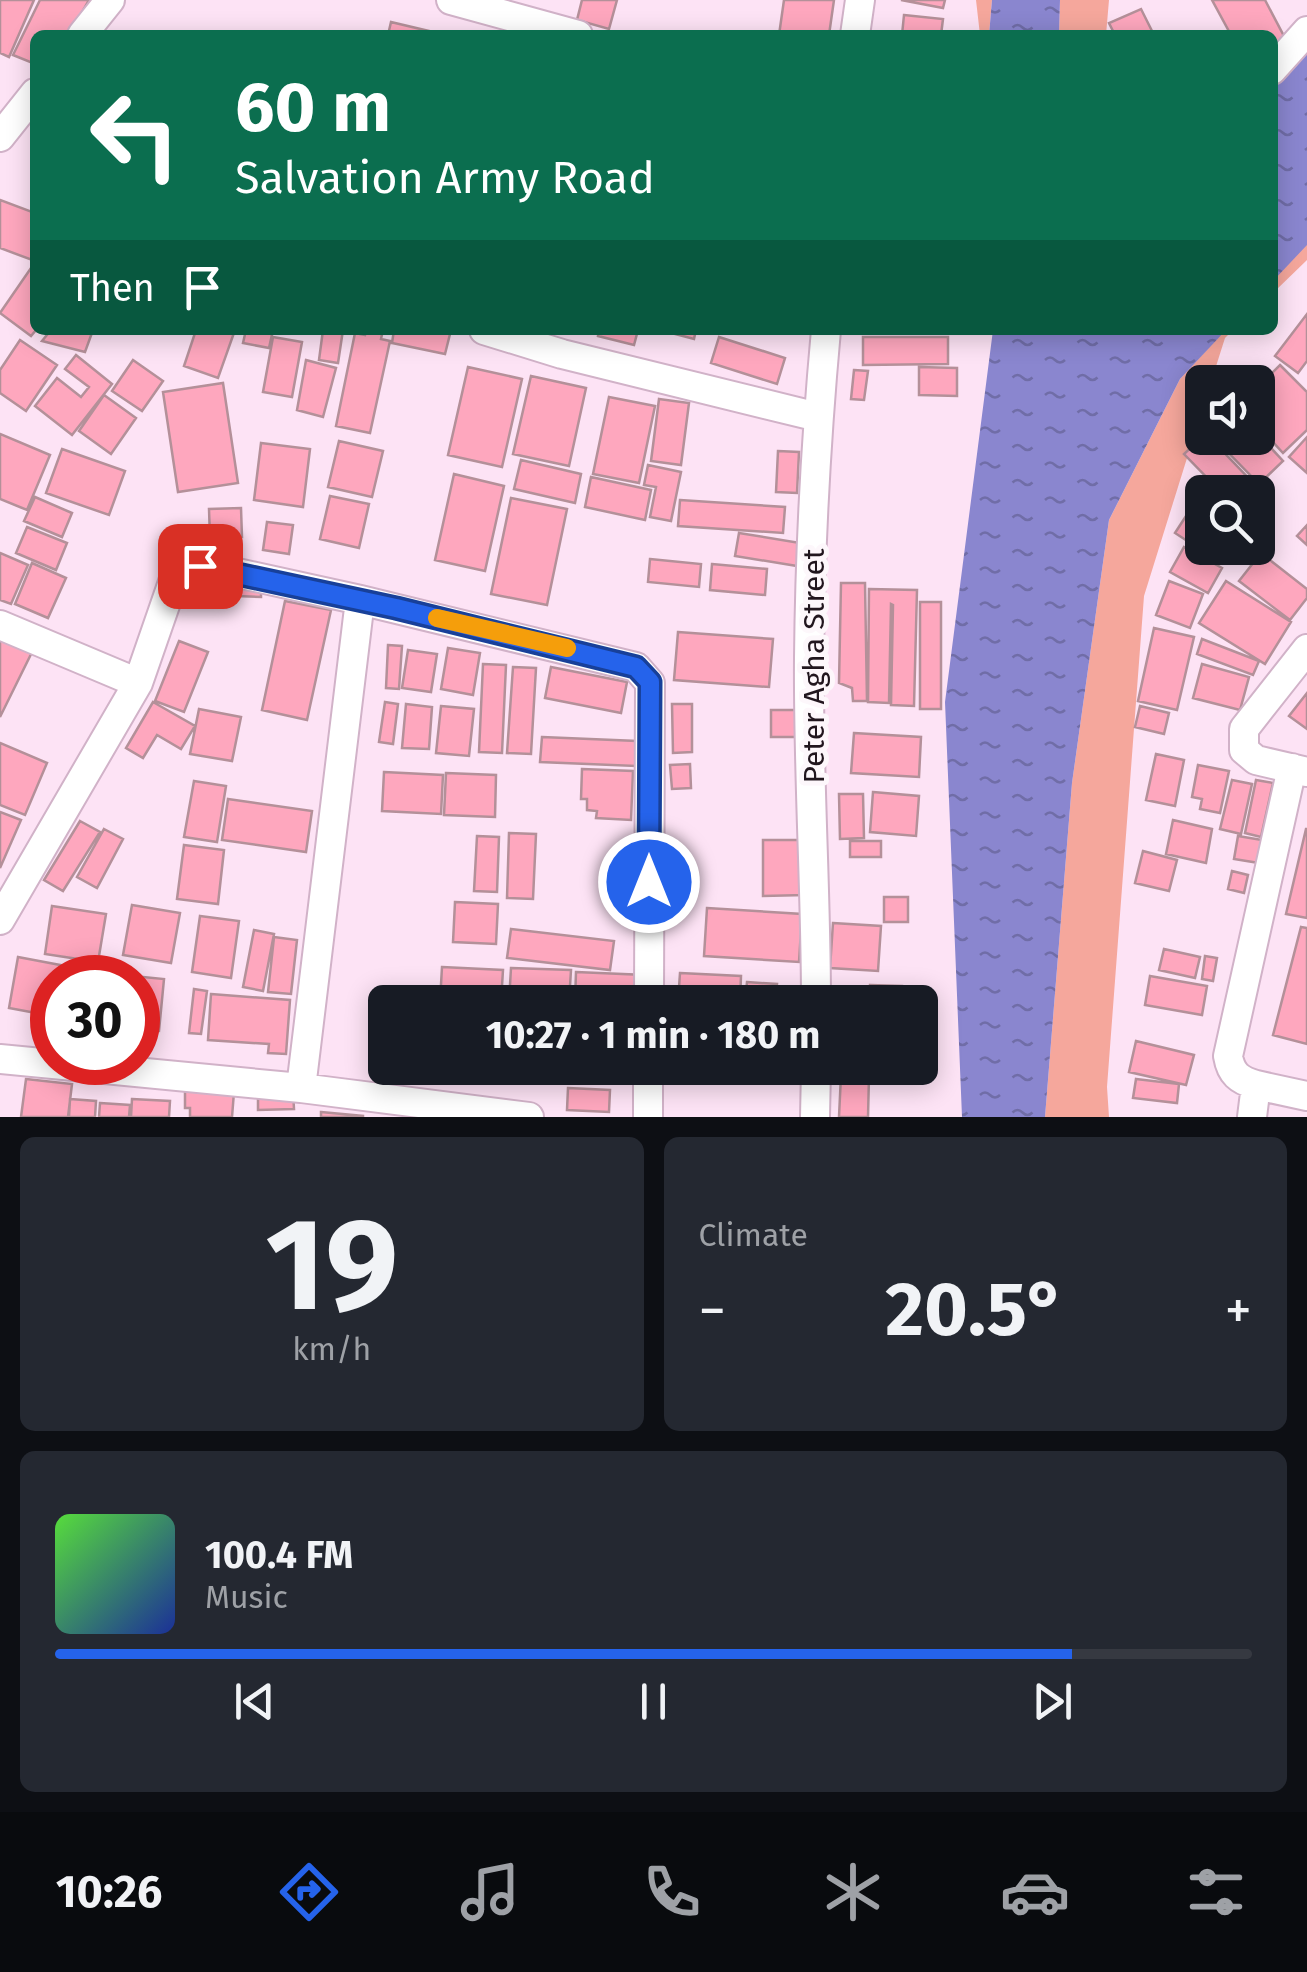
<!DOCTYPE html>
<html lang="en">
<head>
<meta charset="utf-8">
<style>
  body { margin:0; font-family:"Fira Sans",sans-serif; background:#242831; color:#f1f3f6; height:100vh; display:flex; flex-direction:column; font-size:38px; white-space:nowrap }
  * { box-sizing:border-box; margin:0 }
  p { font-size:32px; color:#9ea1a6 }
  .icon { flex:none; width:55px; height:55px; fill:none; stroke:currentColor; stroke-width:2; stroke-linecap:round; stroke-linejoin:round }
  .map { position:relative; height:1117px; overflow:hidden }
  .drawer { display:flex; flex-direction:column; gap:20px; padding:20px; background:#0d0f14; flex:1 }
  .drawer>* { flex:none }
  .hud { position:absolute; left:30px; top:30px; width:1248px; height:305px; border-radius:15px; box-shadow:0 5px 25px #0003; background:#0b6e4f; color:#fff; overflow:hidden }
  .controls { position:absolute; left:1185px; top:365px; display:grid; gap:20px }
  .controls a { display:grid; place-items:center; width:90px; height:90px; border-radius:15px; background:#171b24; box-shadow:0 5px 25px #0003; font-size:50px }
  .speed { position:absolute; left:30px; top:955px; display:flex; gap:20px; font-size:50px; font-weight:700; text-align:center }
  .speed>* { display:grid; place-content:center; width:130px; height:130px; border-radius:50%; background:#171b24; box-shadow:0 5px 25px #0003; line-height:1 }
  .speed .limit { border:15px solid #d22; background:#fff; color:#111 }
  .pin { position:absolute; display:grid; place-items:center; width:85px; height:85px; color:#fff; margin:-42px; border-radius:20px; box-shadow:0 5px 15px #0006 }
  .me { position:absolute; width:110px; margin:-55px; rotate:0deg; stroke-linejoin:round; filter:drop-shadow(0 0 8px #0008) }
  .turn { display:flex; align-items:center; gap:35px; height:210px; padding:0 40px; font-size:45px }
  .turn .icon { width:130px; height:130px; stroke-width:2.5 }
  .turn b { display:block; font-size:70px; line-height:85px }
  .then { display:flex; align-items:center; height:95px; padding:0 40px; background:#0003; gap:20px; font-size:38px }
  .big { font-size:75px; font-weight:700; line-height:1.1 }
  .drawer .tile { flex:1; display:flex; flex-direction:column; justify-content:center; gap:15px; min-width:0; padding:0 35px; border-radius:15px; background:#242831 }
  .drawer .dial { align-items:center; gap:0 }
  .dial b { font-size:130px; line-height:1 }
  .song { display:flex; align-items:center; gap:30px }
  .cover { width:120px; height:120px; border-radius:15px; background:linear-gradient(135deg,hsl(110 70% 55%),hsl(230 70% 35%)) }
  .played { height:10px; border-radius:5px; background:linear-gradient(90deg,#2563eb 85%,#363941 85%) }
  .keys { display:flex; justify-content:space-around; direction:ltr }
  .heat { display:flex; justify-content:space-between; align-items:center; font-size:55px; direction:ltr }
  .drawer .tiles { flex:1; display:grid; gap:20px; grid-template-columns:1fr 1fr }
  .tile:last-child { grid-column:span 2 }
  .trip { position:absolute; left:368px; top:985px; width:570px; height:100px; border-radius:15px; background:#171b24; box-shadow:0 5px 25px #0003; font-weight:700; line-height:100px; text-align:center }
  .tabs { display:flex; height:160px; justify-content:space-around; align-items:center; background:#090b0e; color:#9ea1a6 }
  .tabs .icon { width:70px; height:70px }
  .tabs .active { color:#2563eb }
  .tabs b { font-size:45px; color:#f1f3f6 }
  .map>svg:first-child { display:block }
  .green { fill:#f5a79c }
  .water { fill:url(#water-ripples) }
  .building { fill:#fea7be; stroke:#b49099; stroke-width:2.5 }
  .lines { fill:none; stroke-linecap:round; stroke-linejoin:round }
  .street-casing { stroke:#d1b2c8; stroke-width:32 }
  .street { stroke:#fff; stroke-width:28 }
  .route-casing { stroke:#184099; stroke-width:25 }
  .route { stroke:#2563eb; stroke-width:18 }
  .slow { stroke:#f59e0b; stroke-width:18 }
  .labels { text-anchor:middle; stroke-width:10; stroke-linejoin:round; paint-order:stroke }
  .street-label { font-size:30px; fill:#21161e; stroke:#fdf7fb }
</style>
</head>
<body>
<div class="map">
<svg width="1307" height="1117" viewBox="0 0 1307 1117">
  <defs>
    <pattern id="water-ripples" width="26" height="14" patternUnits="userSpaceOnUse" patternTransform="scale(2.5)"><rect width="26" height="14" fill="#8a86cf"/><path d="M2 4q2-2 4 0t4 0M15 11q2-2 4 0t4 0" fill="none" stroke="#706da7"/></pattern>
  </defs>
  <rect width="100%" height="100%" fill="#fde3f5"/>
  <path class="green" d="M 976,0 L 992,0 L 989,35 L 980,35 Z
    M 1060,0 L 1109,0 L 1106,35 L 1059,35 Z
    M 1307,242 L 1307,260 L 1273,293 L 1272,279 Z
    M 1225,330 L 1233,330 L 1225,338 L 1211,382 L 1202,382 L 1202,410 L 1144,596 L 1107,1087 L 1109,1117 L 1045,1117 L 1072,783 L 1109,520 L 1180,379 Z"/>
  <path class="water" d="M 992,0 L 1060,0 L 1059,35 L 989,35 Z
    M 1307,49 L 1307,245 L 1273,281 L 1273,89 Z
    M 993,330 L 1226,330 L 1180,379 L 1109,520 L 1072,783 L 1045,1117 L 962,1117 L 945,702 Z"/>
  <path class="building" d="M 0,0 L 34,0 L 9,57 L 0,53 Z
    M 40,0 L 89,0 L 69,35 L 35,35 L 35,64 L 13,55 Z
    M 582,0 L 617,0 L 609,29 L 577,20 Z
    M 784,0 L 834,0 L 829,35 L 779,35 Z
    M 901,0 L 945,0 L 943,8 Z
    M 1212,0 L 1265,0 L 1286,40 L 1272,47 L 1272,35 L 1231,35 Z
    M 1141,9 L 1154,35 L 1115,35 L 1109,23 Z
    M 904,15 L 943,19 L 941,35 L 902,35 Z
    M 391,22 L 433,32 L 432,35 L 388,35 Z
    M 0,200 L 35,213 L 35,261 L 0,248 Z
    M 31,268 L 35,271 L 36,330 L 31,336 L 0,313 Z
    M 1307,314 L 1307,361 L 1298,373 L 1275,356 Z
    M 51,330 L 93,330 L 85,352 L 42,341 Z
    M 196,330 L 235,330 L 218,378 L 184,366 Z
    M 246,330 L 273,330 L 269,348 L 243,343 Z
    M 323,330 L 343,330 L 338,363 L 319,360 Z
    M 366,330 L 383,330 L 381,339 L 390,341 L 370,433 L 336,426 L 355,333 L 365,335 Z
    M 394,330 L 451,330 L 445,354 L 392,343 Z
    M 599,330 L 638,330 L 634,345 L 598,336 Z
    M 660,330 L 696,330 L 694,339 Z
    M 273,337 L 302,342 L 292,397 L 263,392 Z
    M 719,337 L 785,358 L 777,384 L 711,363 Z
    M 863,337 L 948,337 L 948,364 L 863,365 Z
    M 20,340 L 57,365 L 26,411 L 0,393 L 0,370 Z
    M 76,355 L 112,384 L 72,435 L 35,406 L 57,378 L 81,397 L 89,387 L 65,369 Z
    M 133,360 L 163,381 L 142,411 L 112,391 Z
    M 306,360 L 336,368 L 323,417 L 297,410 Z
    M 1280,365 L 1307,392 L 1307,430 L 1283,453 L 1258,426 L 1258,387 Z
    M 468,367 L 522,379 L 502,467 L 448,455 Z
    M 919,367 L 957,368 L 957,396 L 919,395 Z
    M 854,370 L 868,371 L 864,400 L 851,399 Z
    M 531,376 L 586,388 L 569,466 L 513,454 Z
    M 223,383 L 238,483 L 178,492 L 163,392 Z
    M 104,395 L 136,418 L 111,454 L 79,431 Z
    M 609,397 L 655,406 L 639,483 L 593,474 Z
    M 659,399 L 689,403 L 681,465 L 651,461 Z
    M 0,434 L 50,455 L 27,510 L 0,499 Z
    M 1258,434 L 1283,461 L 1259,484 L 1214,438 L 1258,438 Z
    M 1202,437 L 1210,438 L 1256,486 L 1249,492 L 1221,492 L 1184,454 Z
    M 1307,437 L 1307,473 L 1289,457 Z
    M 339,441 L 383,451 L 372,497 L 328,487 Z
    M 261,443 L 310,449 L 303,507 L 254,500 Z
    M 62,449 L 125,471 L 109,515 L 46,493 Z
    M 778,451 L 799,452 L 797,493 L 776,492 Z
    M 521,460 L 581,474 L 575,503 L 514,489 Z
    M 648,465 L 681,472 L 671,521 L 650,517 L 656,487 L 644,485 Z
    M 454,474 L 504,486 L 485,571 L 435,560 Z
    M 591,477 L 651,490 L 645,520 L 585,507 Z
    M 330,496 L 369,504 L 359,548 L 320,539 Z
    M 35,497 L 72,513 L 62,537 L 24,521 Z
    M 511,498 L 567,509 L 547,605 L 491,594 Z
    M 680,500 L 785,507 L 783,533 L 678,526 Z
    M 241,508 L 242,537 L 210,538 L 209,509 Z
    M 1186,516 L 1202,527 L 1202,548 L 1232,548 L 1221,563 L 1175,533 Z
    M 267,522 L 293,525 L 289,554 L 263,550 Z
    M 1307,525 L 1307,545 L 1297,536 Z
    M 27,527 L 67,543 L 56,570 L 16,553 Z
    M 739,533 L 800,543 L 797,566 L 735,556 Z
    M 1184,547 L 1222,568 L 1208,593 L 1170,572 Z
    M 0,553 L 28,565 L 11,604 L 0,600 Z
    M 1261,553 L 1307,589 L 1307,598 L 1290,620 L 1239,581 Z
    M 650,559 L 701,564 L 699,587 L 648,582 Z
    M 32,563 L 66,578 L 48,618 L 15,604 Z
    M 712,564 L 767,569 L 765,595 L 710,590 Z
    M 1169,581 L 1203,594 L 1190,628 L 1156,615 Z
    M 1226,581 L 1291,622 L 1265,664 L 1199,623 Z
    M 841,583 L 865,583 L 867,701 L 853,701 L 852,688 L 839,683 Z
    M 238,585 L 261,586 L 261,597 L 237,596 Z
    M 869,589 L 917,590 L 914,706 L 891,705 L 893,605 L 891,604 L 889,703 L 868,702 Z
    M 285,601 L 331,610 L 307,720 L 262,710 Z
    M 920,602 L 941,602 L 941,709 L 920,709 Z
    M 1154,628 L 1194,637 L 1177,710 L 1138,701 Z
    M 6,629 L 36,644 L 0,717 L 0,640 Z
    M 678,632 L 773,639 L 769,687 L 674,680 Z
    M 1202,639 L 1259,661 L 1253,675 L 1197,654 Z
    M 179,641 L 208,652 L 184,712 L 155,701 Z
    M 388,645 L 402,646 L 399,689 L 386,688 Z
    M 448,648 L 480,653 L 473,695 L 441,689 Z
    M 408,650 L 437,654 L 431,692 L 402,688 Z
    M 483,664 L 506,665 L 502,753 L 479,752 Z
    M 1202,664 L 1249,677 L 1240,710 L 1193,698 Z
    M 513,667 L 536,668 L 531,754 L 507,753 Z
    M 551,667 L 627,682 L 621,713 L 545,698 Z
    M 1307,693 L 1307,729 L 1289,716 Z
    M 153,702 L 195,726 L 181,749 L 157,735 L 143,758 L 126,748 Z
    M 385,702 L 398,704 L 393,744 L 379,742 Z
    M 406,704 L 432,707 L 429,749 L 402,748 Z
    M 672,704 L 692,704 L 692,752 L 673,753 Z
    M 441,706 L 474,709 L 469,756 L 436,753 Z
    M 1140,706 L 1169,713 L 1164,734 L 1135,727 Z
    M 199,709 L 241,717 L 232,761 L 190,754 Z
    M 771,710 L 797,710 L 798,737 L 771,737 Z
    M 854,733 L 921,737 L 919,777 L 851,773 Z
    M 542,737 L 637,741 L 636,766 L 540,762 Z
    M 0,743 L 47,763 L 25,815 L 0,805 Z
    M 1156,754 L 1184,760 L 1175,806 L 1146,800 Z
    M 690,764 L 691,788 L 672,789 L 670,765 Z
    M 1198,765 L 1229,771 L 1220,813 L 1200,809 L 1202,799 L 1192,797 Z
    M 582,769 L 633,771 L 631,820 L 596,818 L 597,811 L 587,810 L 587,799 L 581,799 Z
    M 384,772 L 443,775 L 441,814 L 382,811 Z
    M 446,773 L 496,775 L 495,817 L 444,815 Z
    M 1232,780 L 1252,784 L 1241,834 L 1220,829 Z
    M 1256,780 L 1273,783 L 1261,837 L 1245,833 Z
    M 194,781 L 226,786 L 217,842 L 184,837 Z
    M 873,792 L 919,796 L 916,836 L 870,832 Z
    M 839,794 L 863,794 L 864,838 L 840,839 Z
    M 228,799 L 312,811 L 306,852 L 222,840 Z
    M 0,812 L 21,820 L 0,868 Z
    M 1173,820 L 1212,829 L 1206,863 L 1166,854 Z
    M 80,821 L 100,832 L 63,891 L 44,880 Z
    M 104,829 L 123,839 L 97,888 L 77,877 Z
    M 1306,829 L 1307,829 L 1307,918 L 1286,914 Z
    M 509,833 L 536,834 L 533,899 L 507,898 Z
    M 477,836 L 499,837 L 497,892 L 474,891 Z
    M 1238,836 L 1262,840 L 1259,863 L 1234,859 Z
    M 763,840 L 804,840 L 805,895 L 763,896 Z
    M 850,841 L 881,841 L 881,857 L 850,857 Z
    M 184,845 L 224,850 L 218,904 L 177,899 Z
    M 1143,851 L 1177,860 L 1169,891 L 1135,883 Z
    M 1232,871 L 1248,875 L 1244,893 L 1228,889 Z
    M 884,897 L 908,897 L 908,922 L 884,922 Z
    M 455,902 L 498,904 L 496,944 L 453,942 Z
    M 132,905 L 180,913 L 171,963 L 123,955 Z
    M 52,906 L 106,914 L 98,962 L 45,954 Z
    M 707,908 L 802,914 L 799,962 L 704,956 Z
    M 200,916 L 239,921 L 231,978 L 192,972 Z
    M 833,923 L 881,926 L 878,971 L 830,968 Z
    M 1301,927 L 1307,928 L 1307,1044 L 1273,1035 Z
    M 511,929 L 614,941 L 610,970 L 507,958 Z
    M 254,930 L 274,934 L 263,991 L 243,987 Z
    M 274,937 L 297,940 L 291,994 L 268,992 Z
    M 1164,949 L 1200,957 L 1195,978 L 1159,970 Z
    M 1205,956 L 1217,958 L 1213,981 L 1202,979 Z
    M 18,957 L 71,967 L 69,978 L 52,978 L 52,1016 L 9,1008 Z
    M 72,966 L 116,972 L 116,978 L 71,978 Z
    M 442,967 L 503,970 L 501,1002 L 440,1002 Z
    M 511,968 L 571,970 L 569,1002 L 509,1002 Z
    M 576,972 L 645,975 L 644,1002 L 575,1002 Z
    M 680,973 L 741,976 L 740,1002 L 678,1002 Z
    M 123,975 L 164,979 L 159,1031 L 138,1029 L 138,978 L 122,978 Z
    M 1150,976 L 1207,986 L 1202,1015 L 1145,1005 Z
    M 747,982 L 777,984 L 775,1002 L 745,1002 Z
    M 870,985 L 902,986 L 901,1001 L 869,999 Z
    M 194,989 L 207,991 L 201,1034 L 189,1033 Z
    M 211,994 L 290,1000 L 286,1054 L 268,1053 L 269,1044 L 208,1040 Z
    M 1136,1041 L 1194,1055 L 1186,1085 L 1129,1072 Z
    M 454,1068 L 504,1070 L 503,1083 L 453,1081 Z
    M 527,1068 L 566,1068 L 565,1080 L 526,1079 Z
    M 841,1075 L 869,1076 L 868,1117 L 839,1117 Z
    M 26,1079 L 72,1084 L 68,1117 L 21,1117 Z
    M 1136,1079 L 1179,1084 L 1177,1103 L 1133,1098 Z
    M 568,1088 L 610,1090 L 609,1112 L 567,1110 Z
    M 185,1090 L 234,1092 L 232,1117 L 190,1117 L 190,1108 L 185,1108 Z
    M 293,1091 L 294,1109 L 258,1110 L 258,1092 Z
    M 70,1099 L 96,1101 L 95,1117 L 69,1117 Z
    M 132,1099 L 170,1101 L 169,1117 L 131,1117 Z
    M 100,1103 L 130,1105 L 129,1117 L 99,1117 Z
    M 321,1112 L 363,1116 L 363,1117 L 321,1117 Z"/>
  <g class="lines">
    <g class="street-casing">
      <path id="street" d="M 451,0 L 578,35
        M 82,35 L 110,0
        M 855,35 L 860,0
        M 1272,70 L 1307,31
        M 0,137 L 35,93
        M 484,330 L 562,354 L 818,417
        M 0,625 L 138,683
        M 1307,649 L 1244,729 L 1244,750 L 1256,760 L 1307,772
        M 0,920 L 138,683 L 173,582 L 184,568 L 201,565 L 360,600 L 636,667 L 650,683 L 649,1002
        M 816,1002 C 816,888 808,773 809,658 C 810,549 816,439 826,330
        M 0,1059 L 301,1088 L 529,1117
        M 1256,1085 C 1239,1080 1231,1074 1228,1056 L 1292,768
        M 301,1088 L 360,600
        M 648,1117 L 648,1068
        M 815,1117 L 816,1068
        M 1252,1117 L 1256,1085 L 1307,1096"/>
    </g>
    <use href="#street" class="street"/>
  </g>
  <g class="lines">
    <g class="route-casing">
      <path id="route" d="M 200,566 L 396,608 L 636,667 L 650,682 L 649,882"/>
    </g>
    <use href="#route" class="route"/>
    <path class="slow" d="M 437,618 L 567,648"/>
  </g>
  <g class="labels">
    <g class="street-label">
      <text transform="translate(814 666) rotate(-90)" y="10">Peter Agha Street</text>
    </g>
  </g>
</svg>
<div class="controls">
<a><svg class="icon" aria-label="sound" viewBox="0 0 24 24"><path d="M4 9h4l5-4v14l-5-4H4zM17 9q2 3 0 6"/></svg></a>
<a><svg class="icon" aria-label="search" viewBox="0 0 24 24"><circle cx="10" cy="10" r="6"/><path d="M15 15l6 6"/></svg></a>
</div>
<div class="speed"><div class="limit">30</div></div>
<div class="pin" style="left:200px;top:566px;background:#d93025"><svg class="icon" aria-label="arrive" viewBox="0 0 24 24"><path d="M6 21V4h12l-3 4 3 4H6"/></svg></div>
<svg class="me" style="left:649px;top:882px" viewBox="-20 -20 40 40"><circle r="17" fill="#2563eb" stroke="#fff" stroke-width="3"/><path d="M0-11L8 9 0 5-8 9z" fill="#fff"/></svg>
<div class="trip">10:27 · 1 min · 180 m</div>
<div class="hud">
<div class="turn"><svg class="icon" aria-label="left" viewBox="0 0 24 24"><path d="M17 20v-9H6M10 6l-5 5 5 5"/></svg><div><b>60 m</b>Salvation Army Road</div></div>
<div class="then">Then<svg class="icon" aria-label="arrive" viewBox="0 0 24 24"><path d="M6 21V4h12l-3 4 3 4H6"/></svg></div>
</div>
</div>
<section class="drawer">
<div class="tiles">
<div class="tile dial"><b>19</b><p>km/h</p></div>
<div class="tile"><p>Climate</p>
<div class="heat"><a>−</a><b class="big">20.5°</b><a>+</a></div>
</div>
<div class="tile">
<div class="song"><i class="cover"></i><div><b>100.4 FM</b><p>Music</p></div></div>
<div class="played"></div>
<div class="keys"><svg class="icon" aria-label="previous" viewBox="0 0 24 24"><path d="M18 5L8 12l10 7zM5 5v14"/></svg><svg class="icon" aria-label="pause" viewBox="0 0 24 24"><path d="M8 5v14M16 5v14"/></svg><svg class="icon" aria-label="next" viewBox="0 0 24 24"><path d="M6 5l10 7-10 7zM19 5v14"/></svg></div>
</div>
</div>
</section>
<nav class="tabs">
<b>10:26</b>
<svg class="icon active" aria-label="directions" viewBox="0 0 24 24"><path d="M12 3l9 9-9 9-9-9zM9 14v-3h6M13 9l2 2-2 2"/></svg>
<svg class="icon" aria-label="music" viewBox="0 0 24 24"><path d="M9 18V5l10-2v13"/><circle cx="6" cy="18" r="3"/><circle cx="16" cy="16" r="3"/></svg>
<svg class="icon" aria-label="phone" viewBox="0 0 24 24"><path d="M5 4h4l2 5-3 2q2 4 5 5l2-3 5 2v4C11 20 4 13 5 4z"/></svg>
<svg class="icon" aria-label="climate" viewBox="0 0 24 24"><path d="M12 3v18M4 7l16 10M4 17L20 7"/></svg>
<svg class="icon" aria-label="car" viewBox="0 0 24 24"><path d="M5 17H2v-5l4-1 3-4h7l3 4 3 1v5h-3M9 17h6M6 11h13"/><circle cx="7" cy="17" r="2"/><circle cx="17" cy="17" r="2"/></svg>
<svg class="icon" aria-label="filters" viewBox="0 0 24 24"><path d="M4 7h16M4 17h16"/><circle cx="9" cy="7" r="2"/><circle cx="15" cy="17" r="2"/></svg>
</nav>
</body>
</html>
